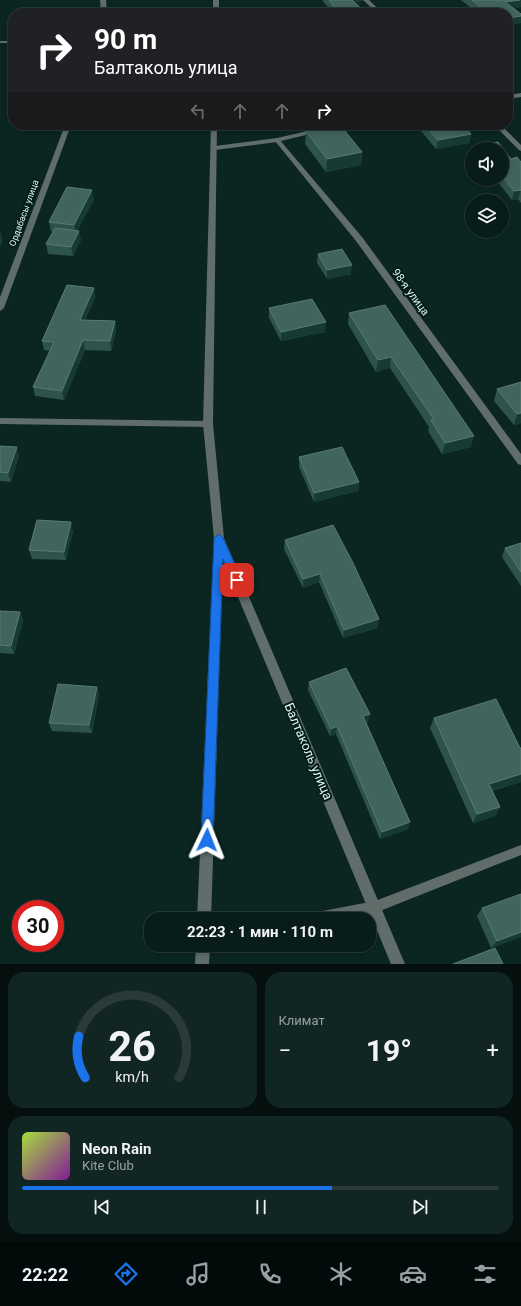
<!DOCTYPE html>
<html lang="ru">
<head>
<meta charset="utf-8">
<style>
  body { margin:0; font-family:Roboto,sans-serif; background:#112522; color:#f1f3f6; height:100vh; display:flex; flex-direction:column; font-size:15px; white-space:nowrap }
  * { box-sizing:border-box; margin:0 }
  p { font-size:13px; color:#98a1a2 }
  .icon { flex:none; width:22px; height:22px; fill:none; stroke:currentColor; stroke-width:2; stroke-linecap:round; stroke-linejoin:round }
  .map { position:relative; height:964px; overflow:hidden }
  .drawer { display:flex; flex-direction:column; gap:8px; padding:8px; background:#040f0e; flex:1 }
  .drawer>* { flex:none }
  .guide { position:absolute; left:8px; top:8px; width:505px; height:122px; border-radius:16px; box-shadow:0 2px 6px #0003,0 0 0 1px #293a38; background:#202124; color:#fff; overflow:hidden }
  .fabs { position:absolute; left:465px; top:142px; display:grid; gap:8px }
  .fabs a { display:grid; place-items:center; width:44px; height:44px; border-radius:50%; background:#081c19; box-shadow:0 2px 6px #0003,0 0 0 1px #293a38; font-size:20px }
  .speed { position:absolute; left:12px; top:900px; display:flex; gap:8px; font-size:20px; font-weight:700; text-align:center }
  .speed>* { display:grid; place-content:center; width:52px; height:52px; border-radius:50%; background:#081c19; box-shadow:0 2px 6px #0003,0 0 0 1px #293a38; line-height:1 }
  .speed .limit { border:6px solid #d22; background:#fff; color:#111 }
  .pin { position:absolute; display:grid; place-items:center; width:34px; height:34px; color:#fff; margin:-17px; border-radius:8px; box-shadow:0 2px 6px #0006 }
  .me { position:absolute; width:44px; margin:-22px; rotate:2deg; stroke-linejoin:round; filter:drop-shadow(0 0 3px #0008) }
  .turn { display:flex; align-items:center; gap:14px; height:84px; padding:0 20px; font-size:18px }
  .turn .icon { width:52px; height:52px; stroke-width:2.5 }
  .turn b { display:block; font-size:28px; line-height:34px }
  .lanes { display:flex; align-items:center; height:38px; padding:0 20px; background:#0003; justify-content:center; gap:20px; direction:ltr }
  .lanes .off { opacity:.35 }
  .big { font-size:30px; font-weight:700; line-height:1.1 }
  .drawer .tile { flex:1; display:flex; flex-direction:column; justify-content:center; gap:6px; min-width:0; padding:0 14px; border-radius:16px; background:#112522 }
  .drawer .dial { align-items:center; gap:0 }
  .dial svg { height:104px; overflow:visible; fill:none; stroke:#293a38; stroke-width:7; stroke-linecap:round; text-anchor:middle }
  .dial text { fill:#f1f3f6; stroke:none }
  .song { display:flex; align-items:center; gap:12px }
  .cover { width:48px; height:48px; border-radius:6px; background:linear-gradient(135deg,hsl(80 70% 55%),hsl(290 70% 35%)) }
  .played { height:4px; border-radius:2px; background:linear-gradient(90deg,#1a73e8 65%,#293a38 65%) }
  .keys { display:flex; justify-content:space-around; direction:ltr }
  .heat { display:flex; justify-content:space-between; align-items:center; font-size:22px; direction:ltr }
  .drawer .tiles { flex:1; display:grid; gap:8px; grid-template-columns:1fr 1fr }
  .tile:last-child { grid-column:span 2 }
  .trip { position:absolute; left:144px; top:912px; width:232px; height:40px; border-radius:16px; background:#081c19; box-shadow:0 2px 6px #0003,0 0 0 1px #293a38; font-weight:700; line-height:40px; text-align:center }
  .menu { display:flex; height:64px; justify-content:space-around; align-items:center; background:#030b0a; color:#98a1a2 }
  .menu .icon { width:28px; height:28px }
  .menu .on { color:#1a73e8 }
  .menu b { font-size:18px; color:#f1f3f6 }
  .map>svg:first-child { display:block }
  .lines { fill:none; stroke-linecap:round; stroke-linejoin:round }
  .lane { fill:#606d6a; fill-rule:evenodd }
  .street { fill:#606d6a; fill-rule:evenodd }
  .wall { fill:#2e534c }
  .shaded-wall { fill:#183a34 }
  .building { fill:#41645e; stroke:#5a7a74 }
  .route { fill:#1a73e8; stroke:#114b97 }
  .labels { text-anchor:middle; stroke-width:4; stroke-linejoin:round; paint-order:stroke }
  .far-street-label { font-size:9px; fill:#e2f1ee; stroke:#031d18 }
  .street-label { font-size:11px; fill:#e2f1ee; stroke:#031d18 }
  .near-street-label { font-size:13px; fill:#e2f1ee; stroke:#031d18 }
</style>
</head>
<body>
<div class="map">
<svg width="521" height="964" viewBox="0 0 521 964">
  <rect width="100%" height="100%" fill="#0b2621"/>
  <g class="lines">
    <path class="lane" d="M 0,41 L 13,41 L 13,43 L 0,43 Z
      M 521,93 L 521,97 L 508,99 L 508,95 Z
      M 347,125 L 360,125 L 357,127 L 332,131 L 329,129 Z
      M 316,129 L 319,131 L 318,132 L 277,142 L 215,150 L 212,148 L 215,146 L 277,138 Z
      M 0,418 L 208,421 L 212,424 L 208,427 L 0,424 Z
      M 521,845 L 521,855 L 375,913 L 341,919 L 306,919 L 308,915 L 312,913 L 375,901 Z"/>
    <path class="street" d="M 100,0 L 106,0 L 107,13 L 101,13 Z
      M 213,0 L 219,0 L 219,13 L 213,13 Z
      M 363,0 L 369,0 L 383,13 L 377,13 Z
      M 65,125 L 71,125 L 4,308 L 0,311 L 0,297 Z
      M 211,125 L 217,125 L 213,424 L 224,538 L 405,964 L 391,964 L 223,561 L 211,919 L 197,919 L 214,538 L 203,424 Z
      M 494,125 L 501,125 L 521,145 L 521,151 L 519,150 Z
      M 275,139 L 279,139 L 362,237 L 521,454 L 521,465 L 518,464 L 356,241 L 275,141 Z
      M 196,945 L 210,945 L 209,964 L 195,964 Z"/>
  </g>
  <path class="wall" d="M 322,0 L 363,0 L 362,1 L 355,2 L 366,13 L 333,13 Z
    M 461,0 L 521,0 L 521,7 L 514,8 L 521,14 L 521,23 L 508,26 L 508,13 L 477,13 Z
    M 422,125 L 463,125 L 471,134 L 469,143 L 436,149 L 421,131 Z
    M 306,131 L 362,152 L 361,165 L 326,172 L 305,144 Z
    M 498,142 L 511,159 L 517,157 L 521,162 L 521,203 L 518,199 L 512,200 L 497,181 L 493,182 L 491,179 L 502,179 L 502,149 L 474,149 L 474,146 Z
    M 94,199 L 77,231 L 81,240 L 73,256 L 48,254 L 46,244 L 53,232 L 51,231 L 49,222 Z
    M 318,254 L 351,274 L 327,279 L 317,263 Z
    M 94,288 L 95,298 L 85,320 L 115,321 L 116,331 L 111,351 L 85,350 L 64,400 L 35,396 L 33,387 L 50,351 L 44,350 L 42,341 Z
    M 385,305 L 471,447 L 442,454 L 428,431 L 429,427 L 390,368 L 376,372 L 348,324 L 349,313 Z
    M 269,308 L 325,332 L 281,341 L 269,318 Z
    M 521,382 L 521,423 L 514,425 L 494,401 L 497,389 Z
    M 0,446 L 19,456 L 11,482 L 0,481 Z
    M 299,457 L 359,482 L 358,491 L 314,502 L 299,467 Z
    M 73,531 L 66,560 L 32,559 L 29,550 Z
    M 285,540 L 379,619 L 377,628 L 343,638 L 319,582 L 303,588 L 284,549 Z
    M 521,543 L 521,586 L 502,557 L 505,548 Z
    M 0,611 L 20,612 L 23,620 L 14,654 L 0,653 Z
    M 309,682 L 368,722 L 366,722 L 408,829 L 380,839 L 336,734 L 330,736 L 308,690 Z
    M 97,687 L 99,694 L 92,733 L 52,731 L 49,723 Z
    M 434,718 L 520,748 L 521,748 L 521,782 L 492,791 L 500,807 L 495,816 L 473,823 L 430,728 Z
    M 482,908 L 521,937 L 491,948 L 477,916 Z"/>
  <path class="shaded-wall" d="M 348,0 L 363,0 L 362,1 L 348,3 Z
    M 521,0 L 521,7 L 504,10 L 505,2 Z
    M 521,16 L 521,23 L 508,26 L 508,18 Z
    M 471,134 L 469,143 L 436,149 L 438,140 Z
    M 362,152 L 361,165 L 326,172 L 327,159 Z
    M 494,179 L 497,179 L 497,181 L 493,182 Z
    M 92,190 L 94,199 L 76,234 L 74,225 Z
    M 521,190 L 518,199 L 512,200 L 514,191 Z
    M 79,231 L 81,240 L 73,256 L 71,247 Z
    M 1,232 L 3,242 L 0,247 L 0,234 Z
    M 352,265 L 351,274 L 327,279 L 327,270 Z
    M 94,288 L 95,298 L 81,329 L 80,320 Z
    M 115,321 L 116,331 L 111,351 L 110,341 Z
    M 326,322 L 325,332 L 281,341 L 281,332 Z
    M 83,340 L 85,350 L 64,400 L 62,391 Z
    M 391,357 L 390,368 L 376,372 L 378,360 Z
    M 521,413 L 521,423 L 514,425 L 517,414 Z
    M 474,436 L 471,447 L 442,454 L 445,443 Z
    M 17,447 L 19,456 L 11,482 L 8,473 Z
    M 359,482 L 358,491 L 314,502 L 314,493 Z
    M 71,522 L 73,531 L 66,560 L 64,552 Z
    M 320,574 L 319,582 L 303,588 L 303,579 Z
    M 20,612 L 23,620 L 14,654 L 11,646 Z
    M 379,619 L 377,628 L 343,638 L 344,630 Z
    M 97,687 L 99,694 L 92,733 L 89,725 Z
    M 370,714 L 368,722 L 362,724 L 363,716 Z
    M 337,726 L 336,734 L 330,736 L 331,729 Z
    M 521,774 L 521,782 L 484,793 L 489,784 Z
    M 500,807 L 495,816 L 473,823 L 477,814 Z
    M 410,822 L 408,829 L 380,839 L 382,832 Z
    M 521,932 L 521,937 L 491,948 L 497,941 Z"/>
  <path class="building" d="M 329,0 L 352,0 L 366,13 L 339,13 Z
    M 472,0 L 520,0 L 505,2 L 521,14 L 521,16 L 508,18 L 508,13 L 487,13 Z
    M 335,125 L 340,125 L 362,152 L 327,159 L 306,131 Z
    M 425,125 L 463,125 L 471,134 L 438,140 Z
    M 498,142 L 511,159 L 517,157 L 521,162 L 521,191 L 521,190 L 514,191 L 502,176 L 502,149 L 477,149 L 474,146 Z
    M 67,187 L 92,190 L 74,225 L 49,222 Z
    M 55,228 L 79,231 L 71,247 L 46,244 Z
    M 342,249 L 352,265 L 327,270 L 318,254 Z
    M 67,285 L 94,288 L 80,320 L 115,321 L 110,341 L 83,340 L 62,391 L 33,387 L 54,342 L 42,341 Z
    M 312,299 L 326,322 L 281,332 L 269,308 Z
    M 385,305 L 474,436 L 445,443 L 431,420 L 434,419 L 391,357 L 378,360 L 349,313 Z
    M 521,382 L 521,413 L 517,414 L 497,389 Z
    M 0,446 L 17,447 L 8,473 L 0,472 Z
    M 342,447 L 359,482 L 314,493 L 299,457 Z
    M 37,520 L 71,522 L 64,552 L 29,550 Z
    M 333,525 L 353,563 L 379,619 L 344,630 L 320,574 L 303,579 L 285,540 Z
    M 521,543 L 521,572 L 505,548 Z
    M 0,611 L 20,612 L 11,646 L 0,645 Z
    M 346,668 L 370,714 L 363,716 L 410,822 L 382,832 L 337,726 L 331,729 L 309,682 Z
    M 58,684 L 97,687 L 89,725 L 49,723 Z
    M 496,699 L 520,748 L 521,748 L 521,774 L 489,784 L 500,807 L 477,814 L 434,718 Z
    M 521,894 L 521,932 L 497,941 L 482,908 Z
    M 495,948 L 503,964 L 453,964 Z"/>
  <path class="route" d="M 219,534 L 223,538 L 242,580 L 240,583 L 233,583 L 223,559 L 213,840 L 211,844 L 207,846 L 203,844 L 201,840 L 214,538 Z"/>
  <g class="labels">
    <g class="far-street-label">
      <text transform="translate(24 213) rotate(-70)" y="3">Ордабасы улица</text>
    </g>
    <g class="street-label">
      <text transform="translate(411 292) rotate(54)" y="4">98-я улица</text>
    </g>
    <g class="near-street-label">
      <text transform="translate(309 751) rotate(67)" y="5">Балтаколь улица</text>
    </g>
  </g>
</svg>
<div class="fabs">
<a><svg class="icon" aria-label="sound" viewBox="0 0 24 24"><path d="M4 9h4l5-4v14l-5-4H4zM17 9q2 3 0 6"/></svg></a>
<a><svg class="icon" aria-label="layers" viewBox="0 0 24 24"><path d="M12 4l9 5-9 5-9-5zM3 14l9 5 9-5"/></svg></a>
</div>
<div class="speed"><div class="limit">30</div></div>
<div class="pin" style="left:237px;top:580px;background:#d93025"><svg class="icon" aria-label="arrive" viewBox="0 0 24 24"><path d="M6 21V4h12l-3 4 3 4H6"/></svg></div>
<svg class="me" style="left:207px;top:840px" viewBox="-20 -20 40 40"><path d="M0-17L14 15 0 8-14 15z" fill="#1a73e8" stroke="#fff" stroke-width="4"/></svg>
<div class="trip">22:23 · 1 мин · 110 m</div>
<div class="guide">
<div class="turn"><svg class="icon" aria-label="right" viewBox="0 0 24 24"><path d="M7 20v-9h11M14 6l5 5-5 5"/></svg><div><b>90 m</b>Балтаколь улица</div></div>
<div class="lanes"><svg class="icon off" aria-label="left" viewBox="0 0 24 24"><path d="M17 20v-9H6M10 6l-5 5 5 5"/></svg><svg class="icon off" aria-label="ahead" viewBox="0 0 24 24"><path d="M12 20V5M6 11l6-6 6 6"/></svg><svg class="icon off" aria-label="ahead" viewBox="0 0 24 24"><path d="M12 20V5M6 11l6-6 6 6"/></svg><svg class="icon" aria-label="right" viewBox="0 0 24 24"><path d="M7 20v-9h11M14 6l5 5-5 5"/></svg></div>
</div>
</div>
<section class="drawer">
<div class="tiles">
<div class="tile dial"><svg viewBox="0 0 100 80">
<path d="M14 69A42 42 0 1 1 86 69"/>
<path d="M14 69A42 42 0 0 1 9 37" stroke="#1a73e8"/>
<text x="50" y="56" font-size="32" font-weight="700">26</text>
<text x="50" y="72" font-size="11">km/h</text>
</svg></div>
<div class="tile"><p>Климат</p>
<div class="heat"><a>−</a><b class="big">19°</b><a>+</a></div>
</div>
<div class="tile">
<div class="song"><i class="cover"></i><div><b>Neon Rain</b><p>Kite Club</p></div></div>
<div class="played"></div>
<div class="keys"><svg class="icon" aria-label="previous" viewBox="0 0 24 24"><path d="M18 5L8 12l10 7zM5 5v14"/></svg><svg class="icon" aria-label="pause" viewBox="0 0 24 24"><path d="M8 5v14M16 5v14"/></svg><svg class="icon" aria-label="next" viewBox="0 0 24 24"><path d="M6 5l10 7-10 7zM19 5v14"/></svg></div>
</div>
</div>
</section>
<nav class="menu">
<b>22:22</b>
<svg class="icon on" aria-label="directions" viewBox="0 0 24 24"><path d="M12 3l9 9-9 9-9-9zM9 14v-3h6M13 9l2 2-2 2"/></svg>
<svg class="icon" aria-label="music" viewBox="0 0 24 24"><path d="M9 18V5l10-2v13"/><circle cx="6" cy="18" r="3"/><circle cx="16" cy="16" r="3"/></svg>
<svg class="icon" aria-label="phone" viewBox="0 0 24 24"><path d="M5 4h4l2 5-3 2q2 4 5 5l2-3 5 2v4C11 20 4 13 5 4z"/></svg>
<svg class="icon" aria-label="climate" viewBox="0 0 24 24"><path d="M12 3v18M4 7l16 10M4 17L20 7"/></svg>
<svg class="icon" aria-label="car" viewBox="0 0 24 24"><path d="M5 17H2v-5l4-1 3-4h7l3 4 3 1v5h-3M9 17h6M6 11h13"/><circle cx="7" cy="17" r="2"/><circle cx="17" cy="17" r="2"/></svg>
<svg class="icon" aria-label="filters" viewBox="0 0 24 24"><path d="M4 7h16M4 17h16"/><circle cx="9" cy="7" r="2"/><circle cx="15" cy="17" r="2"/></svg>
</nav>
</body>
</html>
